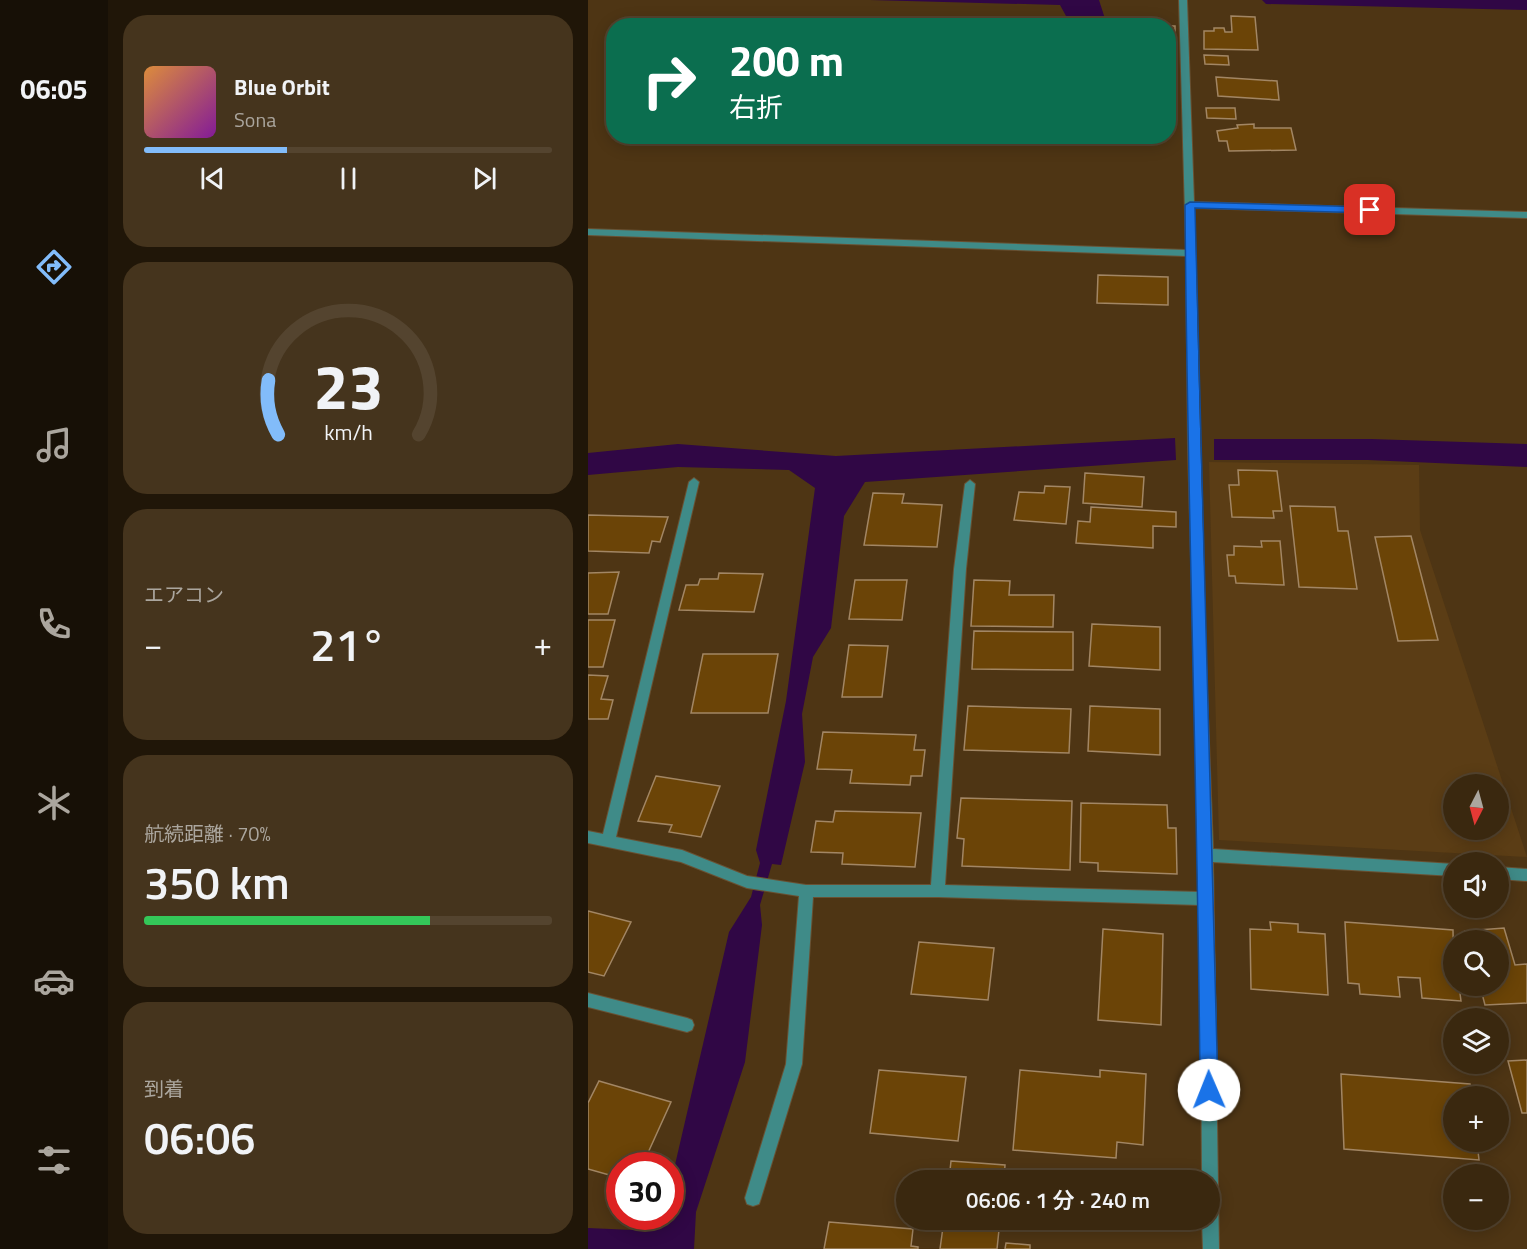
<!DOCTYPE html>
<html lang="ja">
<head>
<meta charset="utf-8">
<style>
  body { margin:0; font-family:"Titillium Web","Noto Sans JP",sans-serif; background:#45341d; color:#f1f3f6; height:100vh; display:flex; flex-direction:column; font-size:22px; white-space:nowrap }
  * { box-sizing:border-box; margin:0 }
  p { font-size:20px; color:#aba69e }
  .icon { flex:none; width:33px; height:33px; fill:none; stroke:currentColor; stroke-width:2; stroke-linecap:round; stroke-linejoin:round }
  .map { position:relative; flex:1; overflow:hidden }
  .panel { display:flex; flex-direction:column; gap:15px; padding:15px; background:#201608; width:480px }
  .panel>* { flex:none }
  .top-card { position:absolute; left:18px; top:18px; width:570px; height:126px; border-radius:24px; box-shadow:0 3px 15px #0003,0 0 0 2px #54442f; background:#0b6e4f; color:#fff; overflow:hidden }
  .needle { width:39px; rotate:186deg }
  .controls { position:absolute; left:855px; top:774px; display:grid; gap:12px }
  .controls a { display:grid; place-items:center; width:66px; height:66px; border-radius:50%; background:#3a280f; box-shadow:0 3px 15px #0003,0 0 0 2px #54442f; font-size:30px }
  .speed { position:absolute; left:18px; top:1152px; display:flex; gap:12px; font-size:30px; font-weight:700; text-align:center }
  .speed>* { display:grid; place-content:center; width:78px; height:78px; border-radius:50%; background:#3a280f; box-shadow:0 3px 15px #0003,0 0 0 2px #54442f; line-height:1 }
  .speed .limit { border:9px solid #d22; background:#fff; color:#111 }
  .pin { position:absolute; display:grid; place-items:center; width:51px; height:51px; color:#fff; margin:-26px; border-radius:12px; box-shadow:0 3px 9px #0006 }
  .me { position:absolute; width:66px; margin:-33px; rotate:359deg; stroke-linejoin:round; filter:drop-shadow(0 0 4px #0008) }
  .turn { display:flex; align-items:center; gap:21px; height:126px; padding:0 24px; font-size:27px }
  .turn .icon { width:78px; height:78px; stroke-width:2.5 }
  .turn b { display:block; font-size:42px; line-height:51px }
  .big { font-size:45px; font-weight:600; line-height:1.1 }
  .panel .card { flex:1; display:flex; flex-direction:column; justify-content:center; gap:9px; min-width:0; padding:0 21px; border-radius:24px; background:#45341d }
  .panel .dial { align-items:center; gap:0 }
  .dial svg { height:156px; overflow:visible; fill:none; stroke:#54442f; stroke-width:7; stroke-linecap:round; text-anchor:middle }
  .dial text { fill:#f1f3f6; stroke:none }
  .song { display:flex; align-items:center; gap:18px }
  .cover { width:72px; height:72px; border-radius:9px; background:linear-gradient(135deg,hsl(30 70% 55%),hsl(290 70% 35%)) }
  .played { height:6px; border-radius:3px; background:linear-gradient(90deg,#82bcfa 35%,#54442f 35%) }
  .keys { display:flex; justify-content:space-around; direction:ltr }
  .heat { display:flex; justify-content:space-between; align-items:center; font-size:33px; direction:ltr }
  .charge { height:9px; border-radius:4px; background:linear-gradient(90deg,#34c759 70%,#54442f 0) }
  .trip { position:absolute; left:308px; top:1170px; width:324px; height:60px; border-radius:30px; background:#3a280f; box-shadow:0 3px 15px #0003,0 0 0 2px #54442f; font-weight:600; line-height:60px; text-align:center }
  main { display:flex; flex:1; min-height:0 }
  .dock { display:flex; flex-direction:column; width:108px; justify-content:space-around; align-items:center; background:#171006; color:#aba69e }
  .dock .icon { width:42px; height:42px }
  .dock .current { color:#82bcfa }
  .dock b { font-size:27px; color:#f1f3f6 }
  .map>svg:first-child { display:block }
  .built { fill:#5b3d15; fill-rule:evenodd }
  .water { fill:#300745 }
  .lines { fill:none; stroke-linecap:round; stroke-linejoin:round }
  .stream { fill:#300745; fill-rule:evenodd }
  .building { fill:#6b4407; stroke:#a28664; stroke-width:1.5 }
  .street-casing { stroke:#695133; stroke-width:2 }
  .street { fill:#3f8b88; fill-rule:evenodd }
  .route { fill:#1a73e8; stroke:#114b97; stroke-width:1.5 }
</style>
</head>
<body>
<main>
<nav class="dock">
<b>06:05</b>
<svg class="icon current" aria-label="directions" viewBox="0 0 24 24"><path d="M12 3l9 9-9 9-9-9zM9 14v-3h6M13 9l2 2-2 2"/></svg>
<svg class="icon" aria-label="music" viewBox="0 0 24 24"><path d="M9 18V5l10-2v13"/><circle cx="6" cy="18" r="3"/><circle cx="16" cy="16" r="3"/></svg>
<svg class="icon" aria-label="phone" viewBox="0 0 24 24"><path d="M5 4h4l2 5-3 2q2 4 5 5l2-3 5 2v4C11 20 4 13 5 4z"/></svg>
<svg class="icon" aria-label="climate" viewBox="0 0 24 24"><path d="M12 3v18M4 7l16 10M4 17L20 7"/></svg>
<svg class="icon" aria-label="car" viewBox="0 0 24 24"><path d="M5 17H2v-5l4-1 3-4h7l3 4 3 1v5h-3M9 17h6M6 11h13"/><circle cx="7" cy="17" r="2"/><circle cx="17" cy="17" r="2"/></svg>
<svg class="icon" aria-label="filters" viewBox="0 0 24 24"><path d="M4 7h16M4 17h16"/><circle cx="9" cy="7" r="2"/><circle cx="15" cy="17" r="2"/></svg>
</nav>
<section class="panel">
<div class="card">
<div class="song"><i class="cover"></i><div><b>Blue Orbit</b><p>Sona</p></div></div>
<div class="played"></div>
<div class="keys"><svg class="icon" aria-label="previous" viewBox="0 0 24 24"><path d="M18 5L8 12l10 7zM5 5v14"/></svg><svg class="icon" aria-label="pause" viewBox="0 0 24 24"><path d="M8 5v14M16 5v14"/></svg><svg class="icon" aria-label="next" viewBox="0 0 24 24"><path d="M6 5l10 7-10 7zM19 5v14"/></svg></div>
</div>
<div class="card dial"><svg viewBox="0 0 100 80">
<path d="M14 69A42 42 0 1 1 86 69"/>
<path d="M14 69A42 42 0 0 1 9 41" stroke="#82bcfa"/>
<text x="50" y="56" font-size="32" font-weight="700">23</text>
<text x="50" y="72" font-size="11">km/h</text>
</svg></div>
<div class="card"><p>エアコン</p>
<div class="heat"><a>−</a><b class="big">21°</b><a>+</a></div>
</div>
<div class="card"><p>航続距離 · 70%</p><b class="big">350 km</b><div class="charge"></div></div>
<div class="card"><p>到着</p><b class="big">06:06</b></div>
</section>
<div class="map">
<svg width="939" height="1249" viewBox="0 0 939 1249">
  <rect width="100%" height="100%" fill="#4e3514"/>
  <path class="built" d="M 621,462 L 831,465 L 832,530 L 939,857 L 631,840 ZM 866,784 L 910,784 L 910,830 L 866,830 Z"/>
  <path class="water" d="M 282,0 L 511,0 L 519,25 L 483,25 L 472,5 Z
    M 674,0 L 939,0 L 939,10 L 678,4 Z
    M 587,438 L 588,460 L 277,482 L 256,516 L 243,628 L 225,657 L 214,714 L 217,762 L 193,865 L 184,864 L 172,905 L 174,925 L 157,1062 L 108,1212 L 106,1249 L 0,1249 L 0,1228 L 45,1230 L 56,1217 L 82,1216 L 83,1182 L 141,932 L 163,897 L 172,863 L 168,850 L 198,701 L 227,488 L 201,470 L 90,467 L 0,475 L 0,453 L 90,444 L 248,456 Z
    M 626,439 L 783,439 L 939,444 L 939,467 L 780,460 L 626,460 Z"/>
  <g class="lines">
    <path class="stream" d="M 580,51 L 585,51 L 586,53 L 580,55 Z"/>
  </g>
  <path class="building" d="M 643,16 L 667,17 L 670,50 L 616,49 L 616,31 L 626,31 L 626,28 L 636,28 L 637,32 L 644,32 Z
    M 580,26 L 587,26 L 587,49 L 580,49 Z
    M 616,55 L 640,56 L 641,65 L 617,64 Z
    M 628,77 L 689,81 L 691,100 L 630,96 Z
    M 618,108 L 647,108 L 648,119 L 619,118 Z
    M 666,124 L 666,128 L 703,128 L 708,150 L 641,151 L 639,141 L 631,141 L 629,131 L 650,128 L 649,125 Z
    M 510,275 L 580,277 L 580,305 L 509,303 Z
    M 650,470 L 689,471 L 694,511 L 685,511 L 686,518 L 644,517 L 641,485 L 651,485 Z
    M 497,473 L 556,477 L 554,507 L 495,503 Z
    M 457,486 L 482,487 L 478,524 L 426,520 L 431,492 L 456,493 Z
    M 285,493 L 316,494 L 314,503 L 354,505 L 349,547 L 276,545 Z
    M 702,506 L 747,507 L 750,531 L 760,531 L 769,589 L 711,587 Z
    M 503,507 L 588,512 L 588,527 L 565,526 L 565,548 L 488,543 L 490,521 L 502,522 Z
    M 0,515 L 80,517 L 72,542 L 64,541 L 61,553 L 0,551 Z
    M 823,536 L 850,640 L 810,641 L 787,537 Z
    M 673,541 L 692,541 L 696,585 L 648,583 L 647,576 L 641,576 L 639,555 L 646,555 L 646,546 L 674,547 Z
    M 31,572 L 20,614 L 0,614 L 0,573 Z
    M 131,573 L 175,574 L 166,612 L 91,610 L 98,585 L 110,585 L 112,579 L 130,579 Z
    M 267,580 L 319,580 L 314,620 L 261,619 Z
    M 386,580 L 422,581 L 421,595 L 466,595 L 465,627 L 383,626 Z
    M 0,620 L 27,620 L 15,667 L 0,667 Z
    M 504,624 L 572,627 L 572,670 L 501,666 Z
    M 386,631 L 485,632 L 485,670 L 384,669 Z
    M 261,645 L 300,646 L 294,697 L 254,697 Z
    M 115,654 L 190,654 L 180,713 L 103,713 Z
    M 0,675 L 20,676 L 13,699 L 25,700 L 20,719 L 0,719 Z
    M 380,706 L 483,709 L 481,753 L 376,750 Z
    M 502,706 L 572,709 L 572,755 L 500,751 Z
    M 235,732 L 328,735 L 326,750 L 337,750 L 334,776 L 323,776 L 322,785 L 262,783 L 264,770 L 229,769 Z
    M 68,776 L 132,786 L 113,837 L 81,832 L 84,825 L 50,821 Z
    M 373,798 L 484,801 L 482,870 L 374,866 L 376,839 L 369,838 Z
    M 493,803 L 579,805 L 580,828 L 588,828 L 589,874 L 510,871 L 510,863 L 492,862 Z
    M 247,811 L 333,813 L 327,867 L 254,864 L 255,853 L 223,852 L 228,821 L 245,822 Z
    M 0,911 L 43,922 L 16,976 L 0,972 Z
    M 682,922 L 710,924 L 710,932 L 737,934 L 740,995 L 663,989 L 662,929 L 683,930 Z
    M 757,922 L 865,930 L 866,986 L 871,986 L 873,1001 L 834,998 L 832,978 L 810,977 L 812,997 L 772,994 L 771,984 L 760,983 Z
    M 916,928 L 927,965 L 939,964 L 939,1003 L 897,1005 L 892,986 L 910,986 L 910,940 L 879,940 L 877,931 Z
    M 515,929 L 575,934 L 573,1025 L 510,1020 Z
    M 331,942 L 406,948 L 400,1000 L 323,994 Z
    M 939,1060 L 939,1113 L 934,1113 L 920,1061 Z
    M 291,1070 L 378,1077 L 370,1141 L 282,1133 Z
    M 432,1070 L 512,1077 L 512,1070 L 558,1074 L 555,1145 L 529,1142 L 528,1158 L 425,1150 Z
    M 753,1074 L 882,1084 L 884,1096 L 866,1096 L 866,1142 L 889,1142 L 891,1160 L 756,1149 Z
    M 11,1081 L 83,1102 L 54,1166 L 32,1166 L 32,1178 L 0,1169 L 0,1103 Z
    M 363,1161 L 417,1165 L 416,1180 L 361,1180 Z
    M 356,1220 L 412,1220 L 409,1249 L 352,1249 Z
    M 241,1222 L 325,1229 L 323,1246 L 330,1247 L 330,1249 L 236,1249 Z
    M 418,1243 L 442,1245 L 442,1249 L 417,1249 Z"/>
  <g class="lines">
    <g class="street-casing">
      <path id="street" d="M 591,0 L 599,0 L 606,202 L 939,212 L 939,218 L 606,208 L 610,448 L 625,849 L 866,864 L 866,876 L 625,862 L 631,1249 L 615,1249 L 614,1220 L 621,1220 L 621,1180 L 614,1180 L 612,905 L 350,897 L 225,897 L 214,1064 L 173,1198 L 171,1204 L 165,1206 L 159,1204 L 157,1198 L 198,1064 L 211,896 L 159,888 L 93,862 L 0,843 L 0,831 L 15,834 L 101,482 L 106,478 L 111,482 L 28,837 L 94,850 L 159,876 L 218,885 L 343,885 L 366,569 L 377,484 L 382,480 L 387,484 L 378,569 L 357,885 L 612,892 L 600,448 L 598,256 L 0,235 L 0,229 L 598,250 Z
        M 910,867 L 939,869 L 939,881 L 910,879 Z
        M 0,993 L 99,1018 L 104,1020 L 106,1025 L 104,1030 L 99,1032 L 0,1007 Z"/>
    </g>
    <use href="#street" class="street"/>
  </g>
  <path class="route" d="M 602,202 L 782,207 L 787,210 L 782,213 L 607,208 C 612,502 625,796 630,1090 L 627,1096 L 621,1098 L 615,1096 L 612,1090 C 610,795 599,500 597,205 Z"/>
</svg>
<div class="controls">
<a><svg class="needle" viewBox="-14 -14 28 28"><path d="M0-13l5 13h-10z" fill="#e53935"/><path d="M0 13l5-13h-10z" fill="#aba69e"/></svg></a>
<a><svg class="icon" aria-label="sound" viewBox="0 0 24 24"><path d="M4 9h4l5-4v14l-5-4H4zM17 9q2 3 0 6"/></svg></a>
<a><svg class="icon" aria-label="search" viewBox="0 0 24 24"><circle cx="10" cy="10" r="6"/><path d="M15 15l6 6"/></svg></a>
<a><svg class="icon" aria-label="layers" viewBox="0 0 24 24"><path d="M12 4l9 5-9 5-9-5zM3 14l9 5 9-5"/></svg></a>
<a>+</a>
<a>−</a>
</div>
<div class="speed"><div class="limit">30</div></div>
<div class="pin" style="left:782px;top:210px;background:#d93025"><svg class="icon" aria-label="arrive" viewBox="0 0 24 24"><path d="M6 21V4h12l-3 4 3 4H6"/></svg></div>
<svg class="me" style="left:621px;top:1090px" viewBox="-20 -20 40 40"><circle r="19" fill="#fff"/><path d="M0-13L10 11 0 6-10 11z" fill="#1a73e8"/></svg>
<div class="trip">06:06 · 1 分 · 240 m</div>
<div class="top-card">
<div class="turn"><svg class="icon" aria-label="right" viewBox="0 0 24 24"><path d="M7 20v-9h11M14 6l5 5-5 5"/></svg><div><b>200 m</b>右折</div></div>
</div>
</div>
</main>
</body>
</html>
